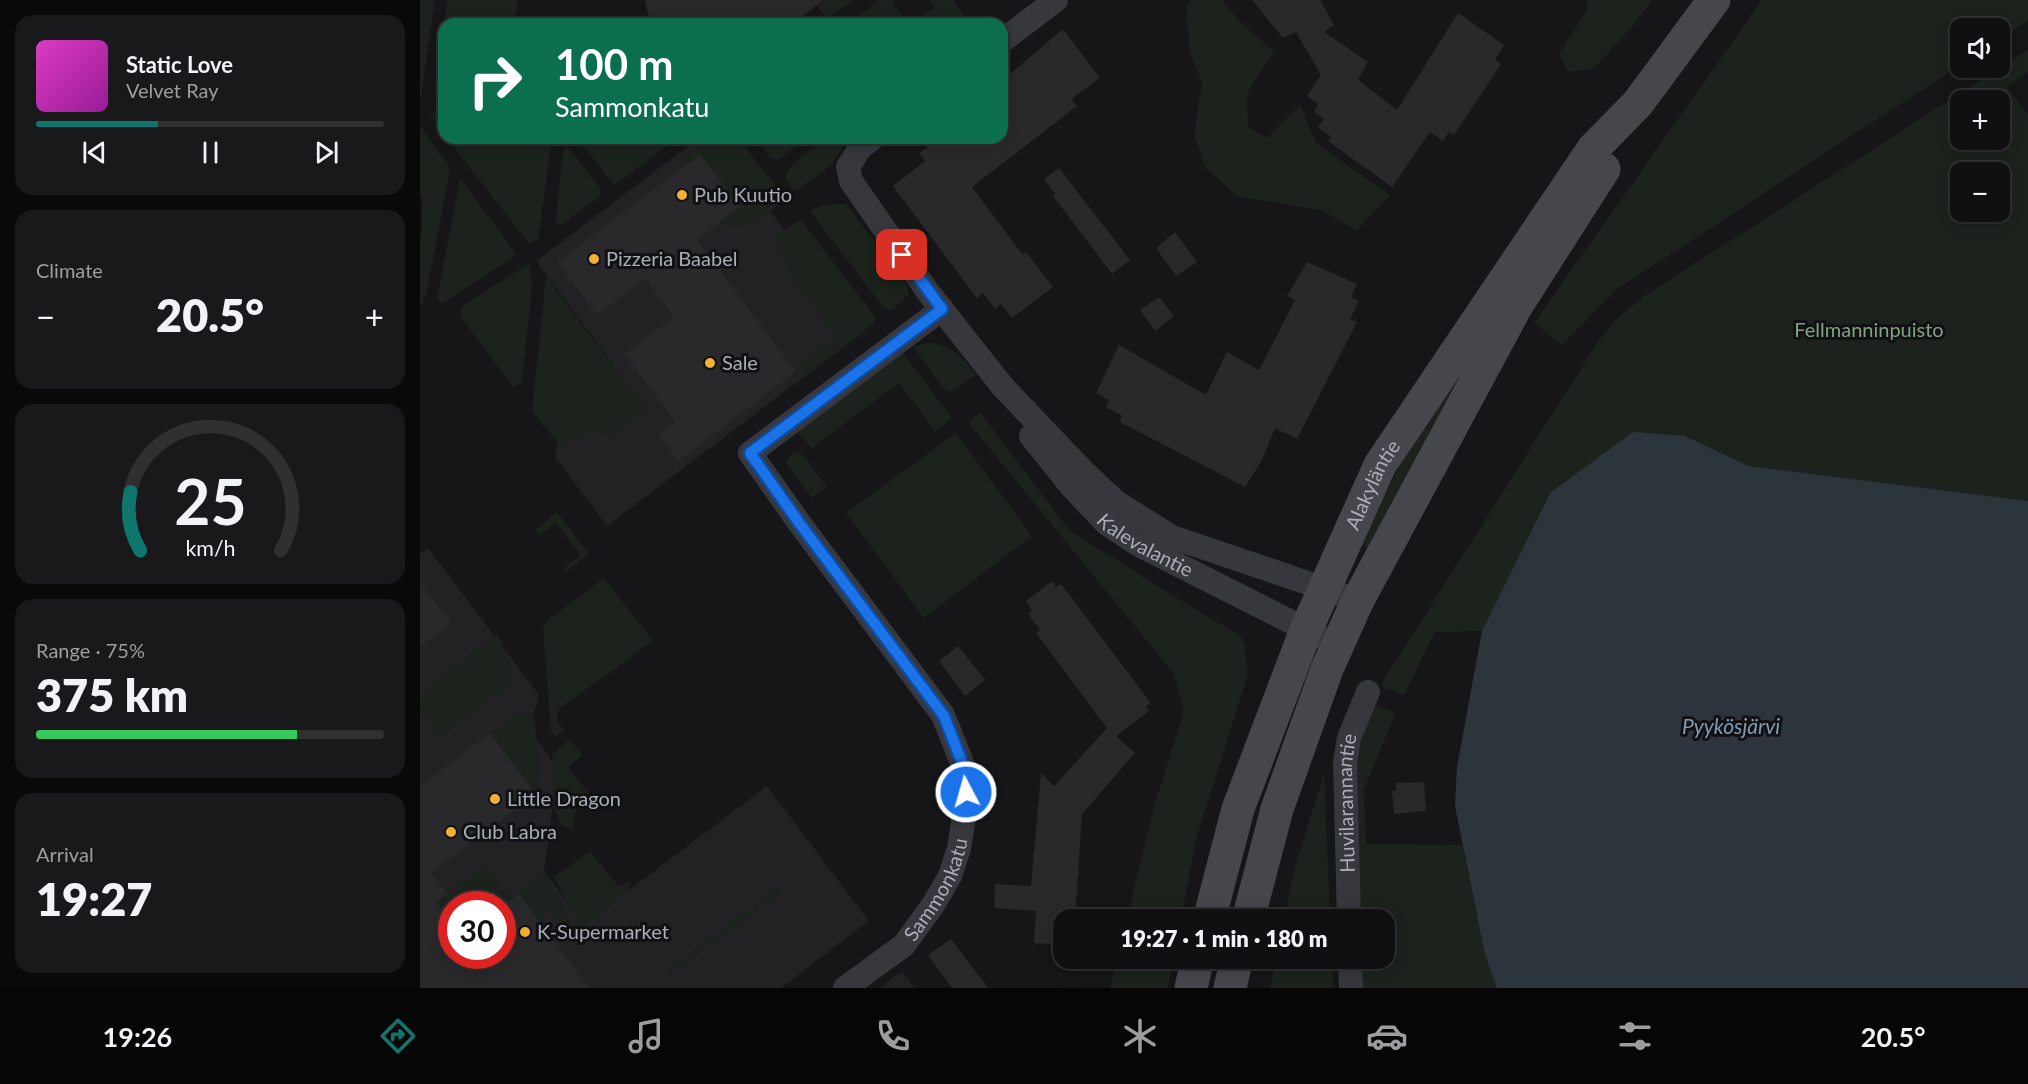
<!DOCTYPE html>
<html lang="en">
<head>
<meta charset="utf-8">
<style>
  body { margin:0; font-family:Lato,sans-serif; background:#19191b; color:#f1f3f6; height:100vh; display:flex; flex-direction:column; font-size:22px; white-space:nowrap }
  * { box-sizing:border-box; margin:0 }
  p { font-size:20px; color:#9c9d9f }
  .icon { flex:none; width:33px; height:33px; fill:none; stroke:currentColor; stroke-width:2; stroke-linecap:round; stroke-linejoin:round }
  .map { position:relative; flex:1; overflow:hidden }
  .side { display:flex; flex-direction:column; gap:15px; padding:15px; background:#09090a; width:420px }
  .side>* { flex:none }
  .guide { position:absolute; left:18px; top:18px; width:570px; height:126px; border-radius:18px; box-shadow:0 3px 15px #0003,0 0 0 2px #303032; background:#0b6e4f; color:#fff; overflow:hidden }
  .controls { position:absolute; left:1530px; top:18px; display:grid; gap:12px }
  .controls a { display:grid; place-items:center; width:60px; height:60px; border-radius:12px; background:#101012; box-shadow:0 3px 15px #0003,0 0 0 2px #303032; font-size:30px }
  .speed { position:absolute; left:18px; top:891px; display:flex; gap:12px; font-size:30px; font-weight:700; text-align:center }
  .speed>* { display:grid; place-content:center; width:78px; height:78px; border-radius:50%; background:#101012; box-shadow:0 3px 15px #0003,0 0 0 2px #303032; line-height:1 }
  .speed .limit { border:9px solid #d22; background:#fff; color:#111 }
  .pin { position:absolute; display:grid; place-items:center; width:51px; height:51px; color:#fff; margin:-26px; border-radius:12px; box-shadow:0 3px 9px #0006 }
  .me { position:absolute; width:66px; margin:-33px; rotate:354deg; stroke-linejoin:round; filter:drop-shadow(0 0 4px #0008) }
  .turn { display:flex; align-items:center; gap:21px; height:126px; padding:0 18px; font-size:27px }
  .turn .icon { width:78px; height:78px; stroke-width:2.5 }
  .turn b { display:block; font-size:42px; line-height:51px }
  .big { font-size:45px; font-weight:800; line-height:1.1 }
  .side .card { flex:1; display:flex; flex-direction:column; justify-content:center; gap:9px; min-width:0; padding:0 21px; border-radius:18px; background:#19191b }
  .side .dial { align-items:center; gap:0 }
  .dial svg { height:156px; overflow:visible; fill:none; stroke:#303032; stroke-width:7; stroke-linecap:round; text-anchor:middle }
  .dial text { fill:#f1f3f6; stroke:none }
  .song { display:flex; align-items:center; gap:18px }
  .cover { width:72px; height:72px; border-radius:9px; background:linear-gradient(135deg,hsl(310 70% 55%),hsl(300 70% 35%)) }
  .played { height:6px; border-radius:3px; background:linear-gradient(90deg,#0f766e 35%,#303032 35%) }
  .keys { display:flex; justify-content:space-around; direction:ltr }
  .heat { display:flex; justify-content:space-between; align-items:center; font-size:33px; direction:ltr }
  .charge { height:9px; border-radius:4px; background:linear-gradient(90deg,#34c759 75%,#303032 0) }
  .trip { position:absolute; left:633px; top:909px; width:342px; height:60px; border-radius:18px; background:#101012; box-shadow:0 3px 15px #0003,0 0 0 2px #303032; font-weight:800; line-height:60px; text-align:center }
  .tab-bar { display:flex; height:96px; justify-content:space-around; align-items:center; background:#060607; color:#9c9d9f }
  .tab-bar .icon { width:42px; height:42px }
  .tab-bar .active { color:#0f766e }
  .tab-bar b { font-size:27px; color:#f1f3f6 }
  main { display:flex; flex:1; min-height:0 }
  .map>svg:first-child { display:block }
  .built { fill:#222225; fill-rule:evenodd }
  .green { fill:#1c231d; fill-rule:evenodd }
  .water { fill:#2c353c }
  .building { fill:#29292c }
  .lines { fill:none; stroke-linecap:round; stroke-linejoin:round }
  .street { stroke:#37383d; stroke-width:24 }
  .secondary { stroke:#45474d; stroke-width:33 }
  .route-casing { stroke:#114b97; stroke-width:15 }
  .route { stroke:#1a73e8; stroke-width:10 }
  .poi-dot { fill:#f2b134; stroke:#111113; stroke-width:2 }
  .labels { text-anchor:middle; stroke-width:6; stroke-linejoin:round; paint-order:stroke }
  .poi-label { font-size:20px; fill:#a8adb8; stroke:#111113; text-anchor:start }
  .park-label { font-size:20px; fill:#7fa381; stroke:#111113 }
  .street-label { font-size:20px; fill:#a8adb8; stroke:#111113 }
  .water-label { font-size:21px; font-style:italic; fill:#7f9bb3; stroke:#111113 }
</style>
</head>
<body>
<main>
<section class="side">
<div class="card">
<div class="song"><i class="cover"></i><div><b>Static Love</b><p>Velvet Ray</p></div></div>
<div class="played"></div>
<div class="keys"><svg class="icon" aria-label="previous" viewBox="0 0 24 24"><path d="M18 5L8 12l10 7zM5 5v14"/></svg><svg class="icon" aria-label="pause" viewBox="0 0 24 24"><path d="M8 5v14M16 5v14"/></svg><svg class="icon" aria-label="next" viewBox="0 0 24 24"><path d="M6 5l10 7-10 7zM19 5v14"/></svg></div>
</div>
<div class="card"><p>Climate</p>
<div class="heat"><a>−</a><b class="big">20.5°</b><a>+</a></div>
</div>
<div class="card dial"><svg viewBox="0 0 100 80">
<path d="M14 69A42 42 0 1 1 86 69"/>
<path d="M14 69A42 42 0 0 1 9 39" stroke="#0f766e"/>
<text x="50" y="56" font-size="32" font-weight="700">25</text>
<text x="50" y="72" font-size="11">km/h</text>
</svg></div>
<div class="card"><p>Range · 75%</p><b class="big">375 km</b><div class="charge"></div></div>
<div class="card"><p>Arrival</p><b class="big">19:27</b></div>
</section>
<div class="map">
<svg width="1608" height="988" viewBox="0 0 1608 988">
  <rect width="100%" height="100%" fill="#161618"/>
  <path class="built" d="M 279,138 L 295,138 L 442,333 L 187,526 L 135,457 L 143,400 L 192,362 L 116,261 Z
    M 8,548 L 119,695 L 109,729 L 138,768 L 124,871 L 164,924 L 347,786 L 449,921 L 361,988 L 0,988 L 0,554 ZM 32,904 L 82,904 L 82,956 L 32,956 Z
    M 482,971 L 495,988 L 460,988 Z"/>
  <path class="green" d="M 0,0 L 15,0 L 0,103 Z
    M 28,0 L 98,0 L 95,24 L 24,24 Z
    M 406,0 L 433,0 L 407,19 L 398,7 Z
    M 459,0 L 474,0 L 472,2 L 488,24 L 428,24 Z
    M 509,0 L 533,0 L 547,20 L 542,24 L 492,24 L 514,7 Z
    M 772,0 L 802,0 L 821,23 L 854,51 L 827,94 L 828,126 L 847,138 L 880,105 L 896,143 L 970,195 L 936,231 L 902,210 L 817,196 L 786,168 L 774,136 L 782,82 L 770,52 L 766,7 Z
    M 1166,0 L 1232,0 L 1210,29 L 1174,68 L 1148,72 L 1139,54 L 1167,10 Z
    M 1342,0 L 1608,0 L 1608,20 L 1580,39 L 1580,28 L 1540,28 L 1540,65 L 1196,290 L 1142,345 L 1114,323 Z
    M 24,26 L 24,89 L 14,93 Z
    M 1608,50 L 1608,71 L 1587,87 L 1608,115 L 1608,501 L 1329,466 L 1265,436 L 1130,493 L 1062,631 L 1015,632 L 984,695 L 960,686 L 1179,340 L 1199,317 L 1221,298 ZM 1540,100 L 1580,100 L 1580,140 L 1540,140 ZM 1540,172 L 1580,172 L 1580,212 L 1540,212 Z
    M 24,103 L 24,134 L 10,116 Z
    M 0,126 L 28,164 L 29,175 L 7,291 L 0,309 L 0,239 C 3,233 2,207 3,197 L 0,194 Z
    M 27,138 L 132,138 L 118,240 L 109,244 Z
    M 157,138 L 258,138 L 194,185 Z
    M 290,138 L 318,138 L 362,194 L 361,203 L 331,224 L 304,226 L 301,222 L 319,207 L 261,160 Z
    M 335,138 L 388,138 L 357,160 L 350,158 Z
    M 412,139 L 421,141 L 421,150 L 410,166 L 378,190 L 373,190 L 365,178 C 369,162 397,144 412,139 Z
    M 146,145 L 180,188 L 181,195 L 141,225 L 136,220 L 143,149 Z
    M 40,178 L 95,252 L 93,258 L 22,303 L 17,299 Z
    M 426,204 L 485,282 L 489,294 L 472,310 L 464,308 L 390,211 L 403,205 Z
    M 382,221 L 456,318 L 453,324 L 387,375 L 378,364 L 416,336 L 366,269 L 370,265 L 359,251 L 364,247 L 357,238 L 348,244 L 375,222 Z
    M 110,263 L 112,287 L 102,381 L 94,388 L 40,316 L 41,307 Z
    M 126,276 L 227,410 L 196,433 L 164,432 L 142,448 L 112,411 Z
    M 508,343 C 532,344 543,358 556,375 L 532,392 L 525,390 L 493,347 Z
    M 483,353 L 532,418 L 515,431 L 479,383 L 392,448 L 377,432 Z
    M 1048,364 L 948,549 L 939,543 L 989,449 Z
    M 560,412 L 649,530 L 789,618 L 812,630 L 824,640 L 828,674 L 776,840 L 761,919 L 707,919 L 733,810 L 764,711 L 754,674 L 548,422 Z
    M 536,433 L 612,536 L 504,618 L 426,513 Z
    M 374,451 L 383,455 L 407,487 L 392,498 L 365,462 Z
    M 137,512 L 169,554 L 145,572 L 143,569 L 161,555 L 136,523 L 119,535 L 116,529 Z
    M 184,578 L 233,641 L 139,709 L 137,721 L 145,731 L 136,736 L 131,732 L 123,628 L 129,619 Z
    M 78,634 L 92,667 L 89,684 L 20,737 L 0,711 L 0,704 L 9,686 Z
    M 952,705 L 976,712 L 944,789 L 946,844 L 1042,845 L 1065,955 L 1077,988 L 941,988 L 940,959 L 964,958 L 964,920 L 939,919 L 935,752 Z
    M 100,713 L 108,713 L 115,720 L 119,791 L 116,794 L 70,733 Z
    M 150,739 L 162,755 L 148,767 L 170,795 L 163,800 L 158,799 L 152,827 L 156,832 L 140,824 L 134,808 L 132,755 Z
    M 904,774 L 910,919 L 864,919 L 875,866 Z
    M 170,851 L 198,886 L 212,881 L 207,892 L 160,927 L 134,877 Z
    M 65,867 L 90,898 L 126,872 L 155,932 L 151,936 L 148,933 L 130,908 L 117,919 L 82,904 L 32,904 L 31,945 L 23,912 L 16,903 Z
    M 357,888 L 360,893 L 251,973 L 250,970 L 258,963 Z
    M 697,959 L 754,959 L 748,988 L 690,988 Z
    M 856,959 L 912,959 L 913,988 L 850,988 Z"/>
  <path class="water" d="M 1213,432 L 1265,436 L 1329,466 L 1608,501 L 1608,988 L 1077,988 L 1065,955 L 1035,806 L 1037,767 L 1062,631 L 1130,493 Z"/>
  <path class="building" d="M 225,0 L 404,0 L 372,24 L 235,24 L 228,15 Z
    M 832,0 L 900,0 L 914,25 L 904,32 L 948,62 L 938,80 L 977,110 L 1038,13 L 1084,45 L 1075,59 L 1081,64 L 1034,135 L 1029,132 L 1023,141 L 1010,132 L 972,187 L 908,141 L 911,137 L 898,127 L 904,119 L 894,112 L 898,104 L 887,96 L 901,75 L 876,32 L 863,38 Z
    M 643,29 L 680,78 L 651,99 L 657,106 L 552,187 L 603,255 L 606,252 L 633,287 L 592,318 L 581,304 L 575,309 L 563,293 L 557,298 L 473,186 L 505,161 L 499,153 L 507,148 L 499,138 L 582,138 L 582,81 Z
    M 280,154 L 320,207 L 277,240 L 376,372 L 258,461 L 238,434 L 255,421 L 204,354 L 254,317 L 226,279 L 177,315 L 137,262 Z
    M 639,168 L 710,260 L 692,274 L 633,196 L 635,194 L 624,179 Z
    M 755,232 L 777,262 L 756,276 L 736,248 Z
    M 887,262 L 937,284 L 931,297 L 939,301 L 930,319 L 937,322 L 877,439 L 855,428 L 842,460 L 825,487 L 700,422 L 702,416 L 686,407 L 689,400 L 676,393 L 699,345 L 786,395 L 807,352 L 839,370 L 875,300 L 867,296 Z
    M 739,297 L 754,316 L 735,331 L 720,310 Z
    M 632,581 L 636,587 L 641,584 L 731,703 L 726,706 L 729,711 L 696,736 L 715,753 L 662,814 L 655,920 L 644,920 L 644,945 L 614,943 L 616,911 L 574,908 L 575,884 L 611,886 L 621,773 L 634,786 L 687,728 L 616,633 L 620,630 L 608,614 L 612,610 L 606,601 Z
    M 0,582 L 31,623 L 0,647 Z
    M 538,646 L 565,680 L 545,696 L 519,661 Z
    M 70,733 L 116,794 L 11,873 L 28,894 L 16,903 L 32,922 L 32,956 L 82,956 L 82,906 L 99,894 L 169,988 L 0,988 L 0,786 Z
    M 1004,782 L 1006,811 L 974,814 L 972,791 L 976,790 L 976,783 Z
    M 531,939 L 568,988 L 532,988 L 508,955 Z"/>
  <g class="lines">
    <g class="street">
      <path d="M 582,41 L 636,0"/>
      <path d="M 453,138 L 440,148 L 428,167 L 431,181 L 508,292 L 583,387 L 664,472 L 696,502 L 752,537 L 920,594"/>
      <path id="s1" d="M 611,436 L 651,486 L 687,524 L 719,545 L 901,637"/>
      <path id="s2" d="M 929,920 L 925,763 L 929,738 L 948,692"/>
      <path d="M 930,958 L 931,988"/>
      <path id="s3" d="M 425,988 L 484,945 L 513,905 L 530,876 L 539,848 L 545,811 L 546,773 L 523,715 L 380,524 L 330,453 L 522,309"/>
    </g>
    <g class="secondary">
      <path id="s4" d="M 789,920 L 818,809 L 886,630 L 960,465 L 1173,149 L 1218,103 L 1294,0"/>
      <path d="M 828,920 L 857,809 L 907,669 L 937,602 L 1097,305 L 1184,169"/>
      <path d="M 771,988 L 778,958"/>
      <path d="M 810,988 L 817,958"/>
    </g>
  </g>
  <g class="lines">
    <g class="route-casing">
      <path id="route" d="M 482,255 L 522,309 L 330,453 L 380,524 L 524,716 L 546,773 L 546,792"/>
    </g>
    <use href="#route" class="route"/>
  </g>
  <g class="poi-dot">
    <circle cx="262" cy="195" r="6"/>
    <circle cx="174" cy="259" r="6"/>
    <circle cx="290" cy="363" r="6"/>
    <circle cx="75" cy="799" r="6"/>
    <circle cx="31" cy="832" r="6"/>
    <circle cx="105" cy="932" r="6"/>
  </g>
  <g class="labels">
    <g class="poi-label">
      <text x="274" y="202">Pub Kuutio</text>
      <text x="186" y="266">Pizzeria Baabel</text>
      <text x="302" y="370">Sale</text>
      <text x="87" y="806">Little Dragon</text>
      <text x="43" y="839">Club Labra</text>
      <text x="117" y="939">K-Supermarket</text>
    </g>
    <g class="park-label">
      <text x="1449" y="337">Fellmanninpuisto</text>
    </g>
    <g class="street-label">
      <text dy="7" stroke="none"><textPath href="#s4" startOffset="466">Alakyläntie</textPath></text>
      <text dy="7" stroke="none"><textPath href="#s1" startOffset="160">Kalevalantie</textPath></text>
      <text dy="7" stroke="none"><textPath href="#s2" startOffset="117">Huvilarannantie</textPath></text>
      <text dy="7" stroke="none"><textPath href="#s3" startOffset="138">Sammonkatu</textPath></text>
    </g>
    <g class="water-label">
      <text x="1311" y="734">Pyykösjärvi</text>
    </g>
  </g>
</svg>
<div class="controls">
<a><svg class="icon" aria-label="sound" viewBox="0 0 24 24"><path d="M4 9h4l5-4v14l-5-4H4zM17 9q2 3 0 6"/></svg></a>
<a>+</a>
<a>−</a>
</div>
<div class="speed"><div class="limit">30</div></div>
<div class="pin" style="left:482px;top:255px;background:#d93025"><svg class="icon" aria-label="arrive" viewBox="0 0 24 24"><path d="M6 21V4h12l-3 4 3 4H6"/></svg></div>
<svg class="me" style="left:546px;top:792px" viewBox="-20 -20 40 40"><circle r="17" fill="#1a73e8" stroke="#fff" stroke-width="3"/><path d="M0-11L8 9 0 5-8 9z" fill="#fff"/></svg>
<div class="trip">19:27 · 1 min · 180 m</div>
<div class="guide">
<div class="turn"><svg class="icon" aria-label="right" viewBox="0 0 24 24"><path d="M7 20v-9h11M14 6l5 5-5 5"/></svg><div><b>100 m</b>Sammonkatu</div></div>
</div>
</div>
</main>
<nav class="tab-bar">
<b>19:26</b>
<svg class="icon active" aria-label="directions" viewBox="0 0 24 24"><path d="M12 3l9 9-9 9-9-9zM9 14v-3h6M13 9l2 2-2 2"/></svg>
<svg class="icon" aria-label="music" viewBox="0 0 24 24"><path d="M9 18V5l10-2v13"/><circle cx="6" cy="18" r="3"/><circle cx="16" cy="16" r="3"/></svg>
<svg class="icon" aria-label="phone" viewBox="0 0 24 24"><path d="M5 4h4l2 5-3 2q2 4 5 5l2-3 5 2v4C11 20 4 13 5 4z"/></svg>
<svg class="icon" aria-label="climate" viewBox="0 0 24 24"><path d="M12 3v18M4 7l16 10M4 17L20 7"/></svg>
<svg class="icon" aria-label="car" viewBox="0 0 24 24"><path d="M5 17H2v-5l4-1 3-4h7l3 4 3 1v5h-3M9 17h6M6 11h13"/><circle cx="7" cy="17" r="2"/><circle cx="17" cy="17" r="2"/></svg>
<svg class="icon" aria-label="filters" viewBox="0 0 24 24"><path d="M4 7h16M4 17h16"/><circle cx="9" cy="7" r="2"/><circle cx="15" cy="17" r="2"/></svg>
<b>20.5°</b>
</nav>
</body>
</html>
